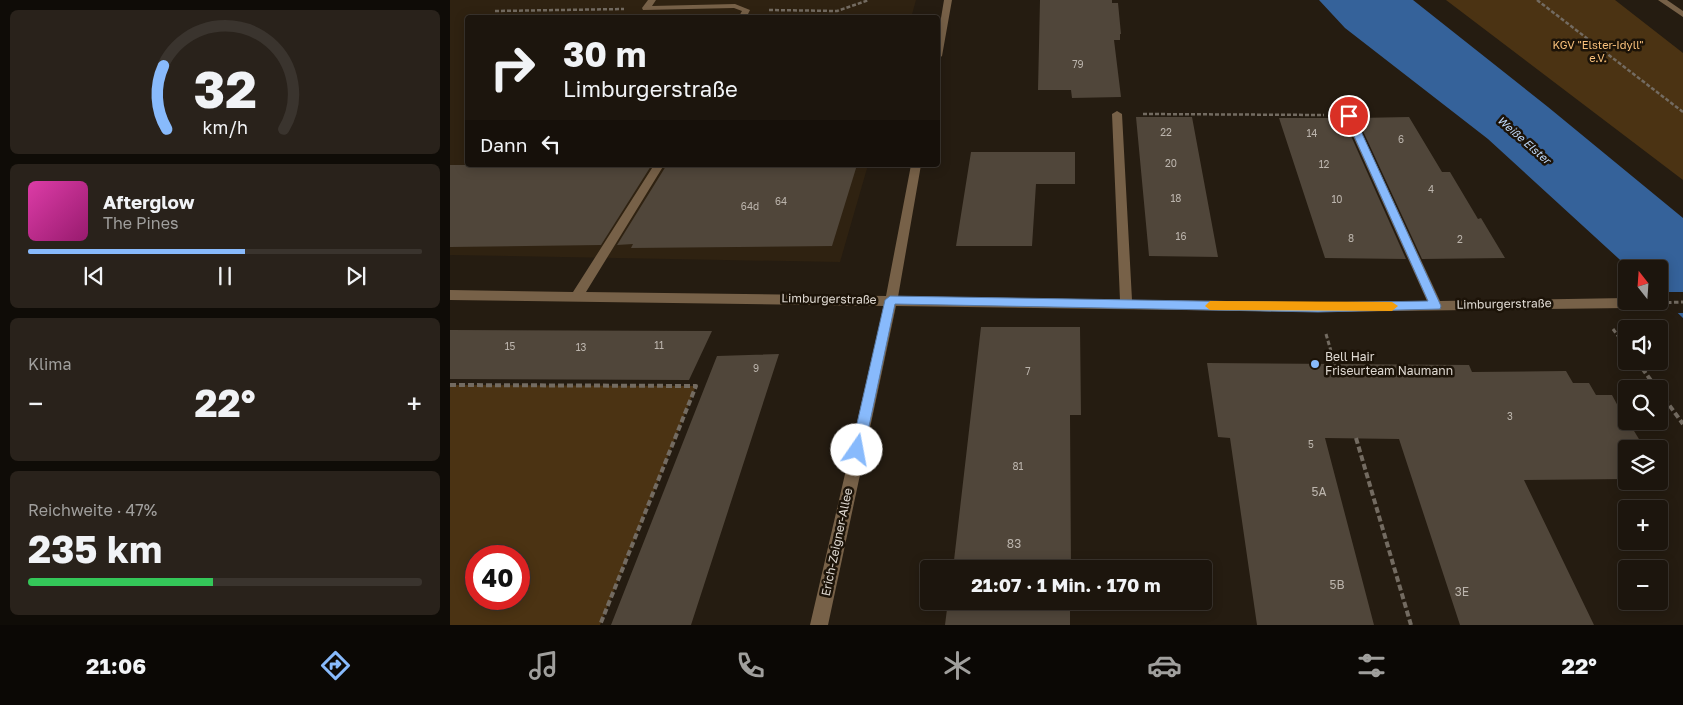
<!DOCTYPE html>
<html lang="de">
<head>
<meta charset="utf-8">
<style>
  body { margin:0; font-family:"Golos Text",sans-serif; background:#29221b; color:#f1f3f6; height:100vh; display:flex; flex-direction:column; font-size:19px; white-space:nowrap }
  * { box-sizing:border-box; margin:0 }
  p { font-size:16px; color:#a09f9d }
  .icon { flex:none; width:28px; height:28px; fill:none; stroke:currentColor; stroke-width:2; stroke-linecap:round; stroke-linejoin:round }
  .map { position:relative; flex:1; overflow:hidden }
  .panel { display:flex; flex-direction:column; gap:10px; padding:10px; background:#0f0c07; width:450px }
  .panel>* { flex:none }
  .hud { position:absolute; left:15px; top:15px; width:475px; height:152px; border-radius:5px; box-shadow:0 2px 12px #0003,0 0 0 1px #3a342e; background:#1c150d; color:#f1f3f6; overflow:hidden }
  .needle { width:32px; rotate:343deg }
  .fabs { position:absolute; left:1168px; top:260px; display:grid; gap:10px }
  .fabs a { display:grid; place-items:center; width:50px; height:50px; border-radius:5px; background:#1c150d; box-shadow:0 2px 12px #0003,0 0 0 1px #3a342e; font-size:25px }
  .speed { position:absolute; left:15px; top:545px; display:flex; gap:10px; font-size:25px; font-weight:700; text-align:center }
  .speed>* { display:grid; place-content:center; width:65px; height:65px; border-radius:50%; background:#1c150d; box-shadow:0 2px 12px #0003,0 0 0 1px #3a342e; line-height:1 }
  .speed .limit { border:8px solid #d22; background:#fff; color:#111 }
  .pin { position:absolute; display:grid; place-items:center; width:42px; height:42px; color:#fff; margin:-21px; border:2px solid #fff; border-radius:50%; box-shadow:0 1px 5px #0007 }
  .me { position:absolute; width:55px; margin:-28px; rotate:12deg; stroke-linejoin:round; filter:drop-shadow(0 0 4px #0008) }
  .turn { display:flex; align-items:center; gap:18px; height:105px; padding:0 15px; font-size:22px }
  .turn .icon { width:65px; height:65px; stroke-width:2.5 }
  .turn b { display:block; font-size:35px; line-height:42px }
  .then { display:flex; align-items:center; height:48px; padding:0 15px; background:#0003; gap:10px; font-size:19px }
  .big { font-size:38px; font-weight:700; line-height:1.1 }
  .panel .card { flex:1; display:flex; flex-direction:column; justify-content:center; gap:8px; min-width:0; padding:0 18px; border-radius:8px; background:#29221b }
  .panel .dial { align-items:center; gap:0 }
  .dial svg { height:130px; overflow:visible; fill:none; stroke:#3a342e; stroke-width:7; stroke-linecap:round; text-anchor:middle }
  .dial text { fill:#f1f3f6; stroke:none }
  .song { display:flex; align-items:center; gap:15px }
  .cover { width:60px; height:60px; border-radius:8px; background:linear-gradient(135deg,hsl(320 70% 55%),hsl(320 70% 35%)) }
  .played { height:5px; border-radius:2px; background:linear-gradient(90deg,#88bafc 55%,#3a342e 55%) }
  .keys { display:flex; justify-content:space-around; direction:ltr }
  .heat { display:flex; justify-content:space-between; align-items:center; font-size:28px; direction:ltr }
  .charge { height:8px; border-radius:4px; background:linear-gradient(90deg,#34c759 47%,#3a342e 0) }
  .trip { position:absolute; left:470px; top:560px; width:292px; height:50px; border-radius:5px; background:#1c150d; box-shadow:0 2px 12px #0003,0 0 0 1px #3a342e; font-weight:700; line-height:50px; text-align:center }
  .menu { display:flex; height:80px; justify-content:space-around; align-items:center; background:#0b0805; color:#a09f9d }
  .menu .icon { width:35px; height:35px }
  .menu .active { color:#88bafc }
  .menu b { font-size:22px; color:#f1f3f6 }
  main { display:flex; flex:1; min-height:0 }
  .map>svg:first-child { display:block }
  .built { fill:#2f2211 }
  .green { fill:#4b3313; fill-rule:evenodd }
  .water { fill:#35629a }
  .pier { fill:#251c11 }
  .building { fill:#50463a }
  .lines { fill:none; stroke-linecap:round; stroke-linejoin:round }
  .path-far2 { stroke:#736b61; stroke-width:2.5; stroke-dasharray:4 2; stroke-linecap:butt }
  .path-far1 { stroke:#736b61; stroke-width:3; stroke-dasharray:4.5 2.5; stroke-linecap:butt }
  .path { stroke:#736b61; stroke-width:4; stroke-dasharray:6 3; stroke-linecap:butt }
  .minor { fill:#776148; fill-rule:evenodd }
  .route { fill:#88bafc; stroke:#5879a4 }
  .slow { fill:#f59e0b }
  .poi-dot { fill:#88bafc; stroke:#1c1308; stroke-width:2 }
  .labels { text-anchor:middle; stroke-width:5; stroke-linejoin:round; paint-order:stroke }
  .number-label { font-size:10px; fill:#bcb5ad }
  .far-park-label { font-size:11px; fill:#f8c07b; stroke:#1c1308 }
  .far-water-label { font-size:11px; font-style:italic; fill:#bed8f9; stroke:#1c1308 }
  .street-label { font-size:12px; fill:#e0dad3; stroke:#1c1308 }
  .poi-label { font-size:12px; fill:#e0dad3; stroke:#1c1308; text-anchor:start }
  .near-number-label { font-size:12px; fill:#bcb5ad }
</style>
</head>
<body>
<main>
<section class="panel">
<div class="card dial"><svg viewBox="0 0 100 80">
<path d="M14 69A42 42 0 1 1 86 69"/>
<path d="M14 69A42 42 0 0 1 12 30" stroke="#88bafc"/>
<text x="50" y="56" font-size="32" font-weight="700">32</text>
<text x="50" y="72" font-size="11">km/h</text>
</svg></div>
<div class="card">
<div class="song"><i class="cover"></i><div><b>Afterglow</b><p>The Pines</p></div></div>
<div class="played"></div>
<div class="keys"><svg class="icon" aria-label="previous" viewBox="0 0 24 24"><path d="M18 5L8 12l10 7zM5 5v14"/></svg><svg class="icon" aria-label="pause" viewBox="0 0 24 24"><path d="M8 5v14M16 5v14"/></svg><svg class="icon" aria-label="next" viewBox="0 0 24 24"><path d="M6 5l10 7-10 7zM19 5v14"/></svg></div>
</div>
<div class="card"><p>Klima</p>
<div class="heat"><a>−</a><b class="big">22°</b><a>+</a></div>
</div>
<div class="card"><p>Reichweite · 47%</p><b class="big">235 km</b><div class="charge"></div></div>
</section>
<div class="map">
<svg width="1233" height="625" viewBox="0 0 1233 625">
  <rect width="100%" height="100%" fill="#251c11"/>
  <path class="built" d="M 0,0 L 466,0 L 461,18 L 18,18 L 18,165 L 418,165 L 390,262 L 0,255 Z"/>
  <path class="green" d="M 996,0 L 1165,0 L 1233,53 L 1233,180 Z
    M 0,385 L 246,386 L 150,625 L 0,625 ZM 26,556 L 69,556 L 69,599 L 26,599 Z"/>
  <path class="water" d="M 869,0 L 963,0 L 1098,107 L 1233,218 L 1233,318 L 1209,295 L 1209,269 L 1180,269 L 1038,139 L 895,28 Z"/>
  <path class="pier" d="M 1209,292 L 1233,292 L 1233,313 L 1224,313 L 1209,299 Z"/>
  <path class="building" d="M 590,0 L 662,0 L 662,3 L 668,3 L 671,34 L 670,34 L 670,40 L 664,40 L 671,97 L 622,98 L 621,90 L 588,90 Z
    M 686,117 L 742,117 L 768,257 L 699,256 Z
    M 959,117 L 992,172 L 1000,172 L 1028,219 L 1031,218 L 1055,258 L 972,259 L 907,118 Z
    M 829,118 L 893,118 L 956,259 L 875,258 Z
    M 521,152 L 625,152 L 625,184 L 586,184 L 582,246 L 506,246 Z
    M 0,165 L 54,165 L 52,167 L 201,166 L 151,245 L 0,247 Z
    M 228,165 L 407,165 L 382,246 L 181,248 L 183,244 L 167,245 L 216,166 Z
    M 531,327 L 630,327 L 631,415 L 620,415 L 621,569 L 503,569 Z
    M 0,330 L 262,331 L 239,380 L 0,379 Z
    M 329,354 L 241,625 L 161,625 L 267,356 Z
    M 757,363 L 1019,365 L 1022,372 L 1116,371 L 1123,383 L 1139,383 L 1146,395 L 1162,395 L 1176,421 L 1178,421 L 1195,449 L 1176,449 L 1176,479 L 1074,480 L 1144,625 L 1010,625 L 949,439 L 875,438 L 924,625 L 807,625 L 780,438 L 768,437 Z
    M 498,601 L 620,601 L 620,625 L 495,625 Z"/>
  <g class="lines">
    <path class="path-far2" d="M 1087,0 L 1233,112
      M 319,10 L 387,11 L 419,0
      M 45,11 L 174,9
      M 693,114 L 874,115"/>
    <path class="path-far1" d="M 1203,303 L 1233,302
      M 1163,329 L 1176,347
      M 876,334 L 883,358"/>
    <path class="path" d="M 883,357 L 885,364
      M 1187,361 L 1207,389
      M 0,385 L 246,386 L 150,625
      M 1209,391 L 1233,424
      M 906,438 L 961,625"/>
    <path class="minor" d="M 198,0 L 206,0 L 202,6 L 285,4 L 300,10 L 296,18 L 288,18 L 292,11 L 284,8 L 193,10 L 192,8 Z
      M 494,0 L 502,0 L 492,56 L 488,59 L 488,36 Z
      M 1208,0 L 1217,0 L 1233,11 L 1233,17 Z
      M 667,111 L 672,114 L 682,300 L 868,302 L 977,301 L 894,116 L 899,113 L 904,116 L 990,301 L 1176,298 L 1176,301 L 1183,301 L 1184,303 L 1182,306 L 1178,308 L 868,312 L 446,306 L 378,625 L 360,625 L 434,306 L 0,300 L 0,290 L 123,292 L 204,165 L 214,165 L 136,292 L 436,296 L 461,165 L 471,165 L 448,297 L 670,300 L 662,114 Z"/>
  </g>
  <path class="route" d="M 899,113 L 904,116 L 991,306 L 990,309 L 868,312 L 445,304 L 414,450 L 412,454 L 407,456 L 403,454 L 401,450 L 435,300 L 440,296 L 868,303 L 978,301 L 895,116 Z"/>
  <path class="slow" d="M 760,301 L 942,302 L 948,306 L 942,311 L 760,310 L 755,306 Z"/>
  <circle class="poi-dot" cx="865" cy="364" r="5"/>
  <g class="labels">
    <g class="number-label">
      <text x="628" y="68">79</text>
      <text x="716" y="136">22</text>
      <text x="862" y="137">14</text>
      <text x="951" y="143">6</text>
      <text x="721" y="167">20</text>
      <text x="874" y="168">12</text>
      <text x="981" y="193">4</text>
      <text x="726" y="202">18</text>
      <text x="887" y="203">10</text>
      <text x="331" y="205">64</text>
      <text x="300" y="210">64d</text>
      <text x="731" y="240">16</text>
      <text x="901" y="242">8</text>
      <text x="1010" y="243">2</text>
      <text x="209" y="349">11</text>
      <text x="60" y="350">15</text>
      <text x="131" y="351">13</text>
      <text x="306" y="372">9</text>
      <text x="578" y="375">7</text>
      <text x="1060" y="420">3</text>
      <text x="861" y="448">5</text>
      <text x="568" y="470">81</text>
    </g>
    <g class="far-park-label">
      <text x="1148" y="49">KGV "Elster-Idyll"<tspan x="1148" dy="13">e.V.</tspan></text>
    </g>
    <g class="far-water-label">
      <text transform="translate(1074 140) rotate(41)" y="4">Weiße Elster</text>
    </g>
    <g class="street-label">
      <text transform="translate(379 299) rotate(1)" y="4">Limburgerstraße</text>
      <text transform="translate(1054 304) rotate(-1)" y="4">Limburgerstraße</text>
      <text transform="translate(387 542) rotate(-78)" y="4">Erich-Zeigner-Allee</text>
    </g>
    <g class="poi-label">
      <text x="875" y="361">Bell Hair<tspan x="875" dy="14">Friseurteam Naumann</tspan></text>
    </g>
    <g class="near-number-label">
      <text x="869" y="496">5A</text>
      <text x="564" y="548">83</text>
      <text x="887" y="589">5B</text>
      <text x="1012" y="596">3E</text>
    </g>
  </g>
</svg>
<div class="fabs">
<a><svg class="needle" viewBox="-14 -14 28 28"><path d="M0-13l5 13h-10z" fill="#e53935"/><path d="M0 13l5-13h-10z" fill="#a09f9d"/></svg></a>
<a><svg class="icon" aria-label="sound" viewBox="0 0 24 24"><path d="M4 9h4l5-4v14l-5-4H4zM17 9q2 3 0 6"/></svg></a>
<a><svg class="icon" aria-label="search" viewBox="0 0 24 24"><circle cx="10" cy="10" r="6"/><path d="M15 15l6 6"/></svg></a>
<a><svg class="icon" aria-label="layers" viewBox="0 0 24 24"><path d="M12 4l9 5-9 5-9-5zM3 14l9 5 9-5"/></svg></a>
<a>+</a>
<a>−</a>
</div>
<div class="speed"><div class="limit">40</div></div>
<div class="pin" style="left:899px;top:116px;background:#d93025"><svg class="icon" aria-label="arrive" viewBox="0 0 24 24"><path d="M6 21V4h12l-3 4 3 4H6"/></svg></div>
<svg class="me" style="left:407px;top:450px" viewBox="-20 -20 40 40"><circle r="19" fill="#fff"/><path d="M0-13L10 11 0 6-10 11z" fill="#88bafc"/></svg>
<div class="trip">21:07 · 1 Min. · 170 m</div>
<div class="hud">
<div class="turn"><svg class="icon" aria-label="right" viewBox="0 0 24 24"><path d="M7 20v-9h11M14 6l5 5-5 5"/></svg><div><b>30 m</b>Limburgerstraße</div></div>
<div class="then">Dann<svg class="icon" aria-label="left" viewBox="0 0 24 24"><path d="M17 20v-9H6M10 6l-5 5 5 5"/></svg></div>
</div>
</div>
</main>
<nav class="menu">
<b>21:06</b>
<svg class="icon active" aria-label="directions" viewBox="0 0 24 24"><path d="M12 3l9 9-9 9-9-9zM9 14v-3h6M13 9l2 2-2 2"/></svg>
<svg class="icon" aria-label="music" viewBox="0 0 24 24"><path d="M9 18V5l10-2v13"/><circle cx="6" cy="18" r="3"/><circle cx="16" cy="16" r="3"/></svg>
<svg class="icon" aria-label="phone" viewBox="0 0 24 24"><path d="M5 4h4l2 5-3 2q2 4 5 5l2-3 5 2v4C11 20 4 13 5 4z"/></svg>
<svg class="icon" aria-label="climate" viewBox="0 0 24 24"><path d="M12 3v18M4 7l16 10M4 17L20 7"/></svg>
<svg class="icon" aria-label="car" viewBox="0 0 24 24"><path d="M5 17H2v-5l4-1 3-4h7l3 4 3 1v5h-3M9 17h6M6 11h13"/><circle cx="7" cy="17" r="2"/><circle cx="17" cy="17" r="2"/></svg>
<svg class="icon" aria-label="filters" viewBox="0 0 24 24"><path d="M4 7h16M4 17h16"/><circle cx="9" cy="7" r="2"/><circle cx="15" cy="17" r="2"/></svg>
<b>22°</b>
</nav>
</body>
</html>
